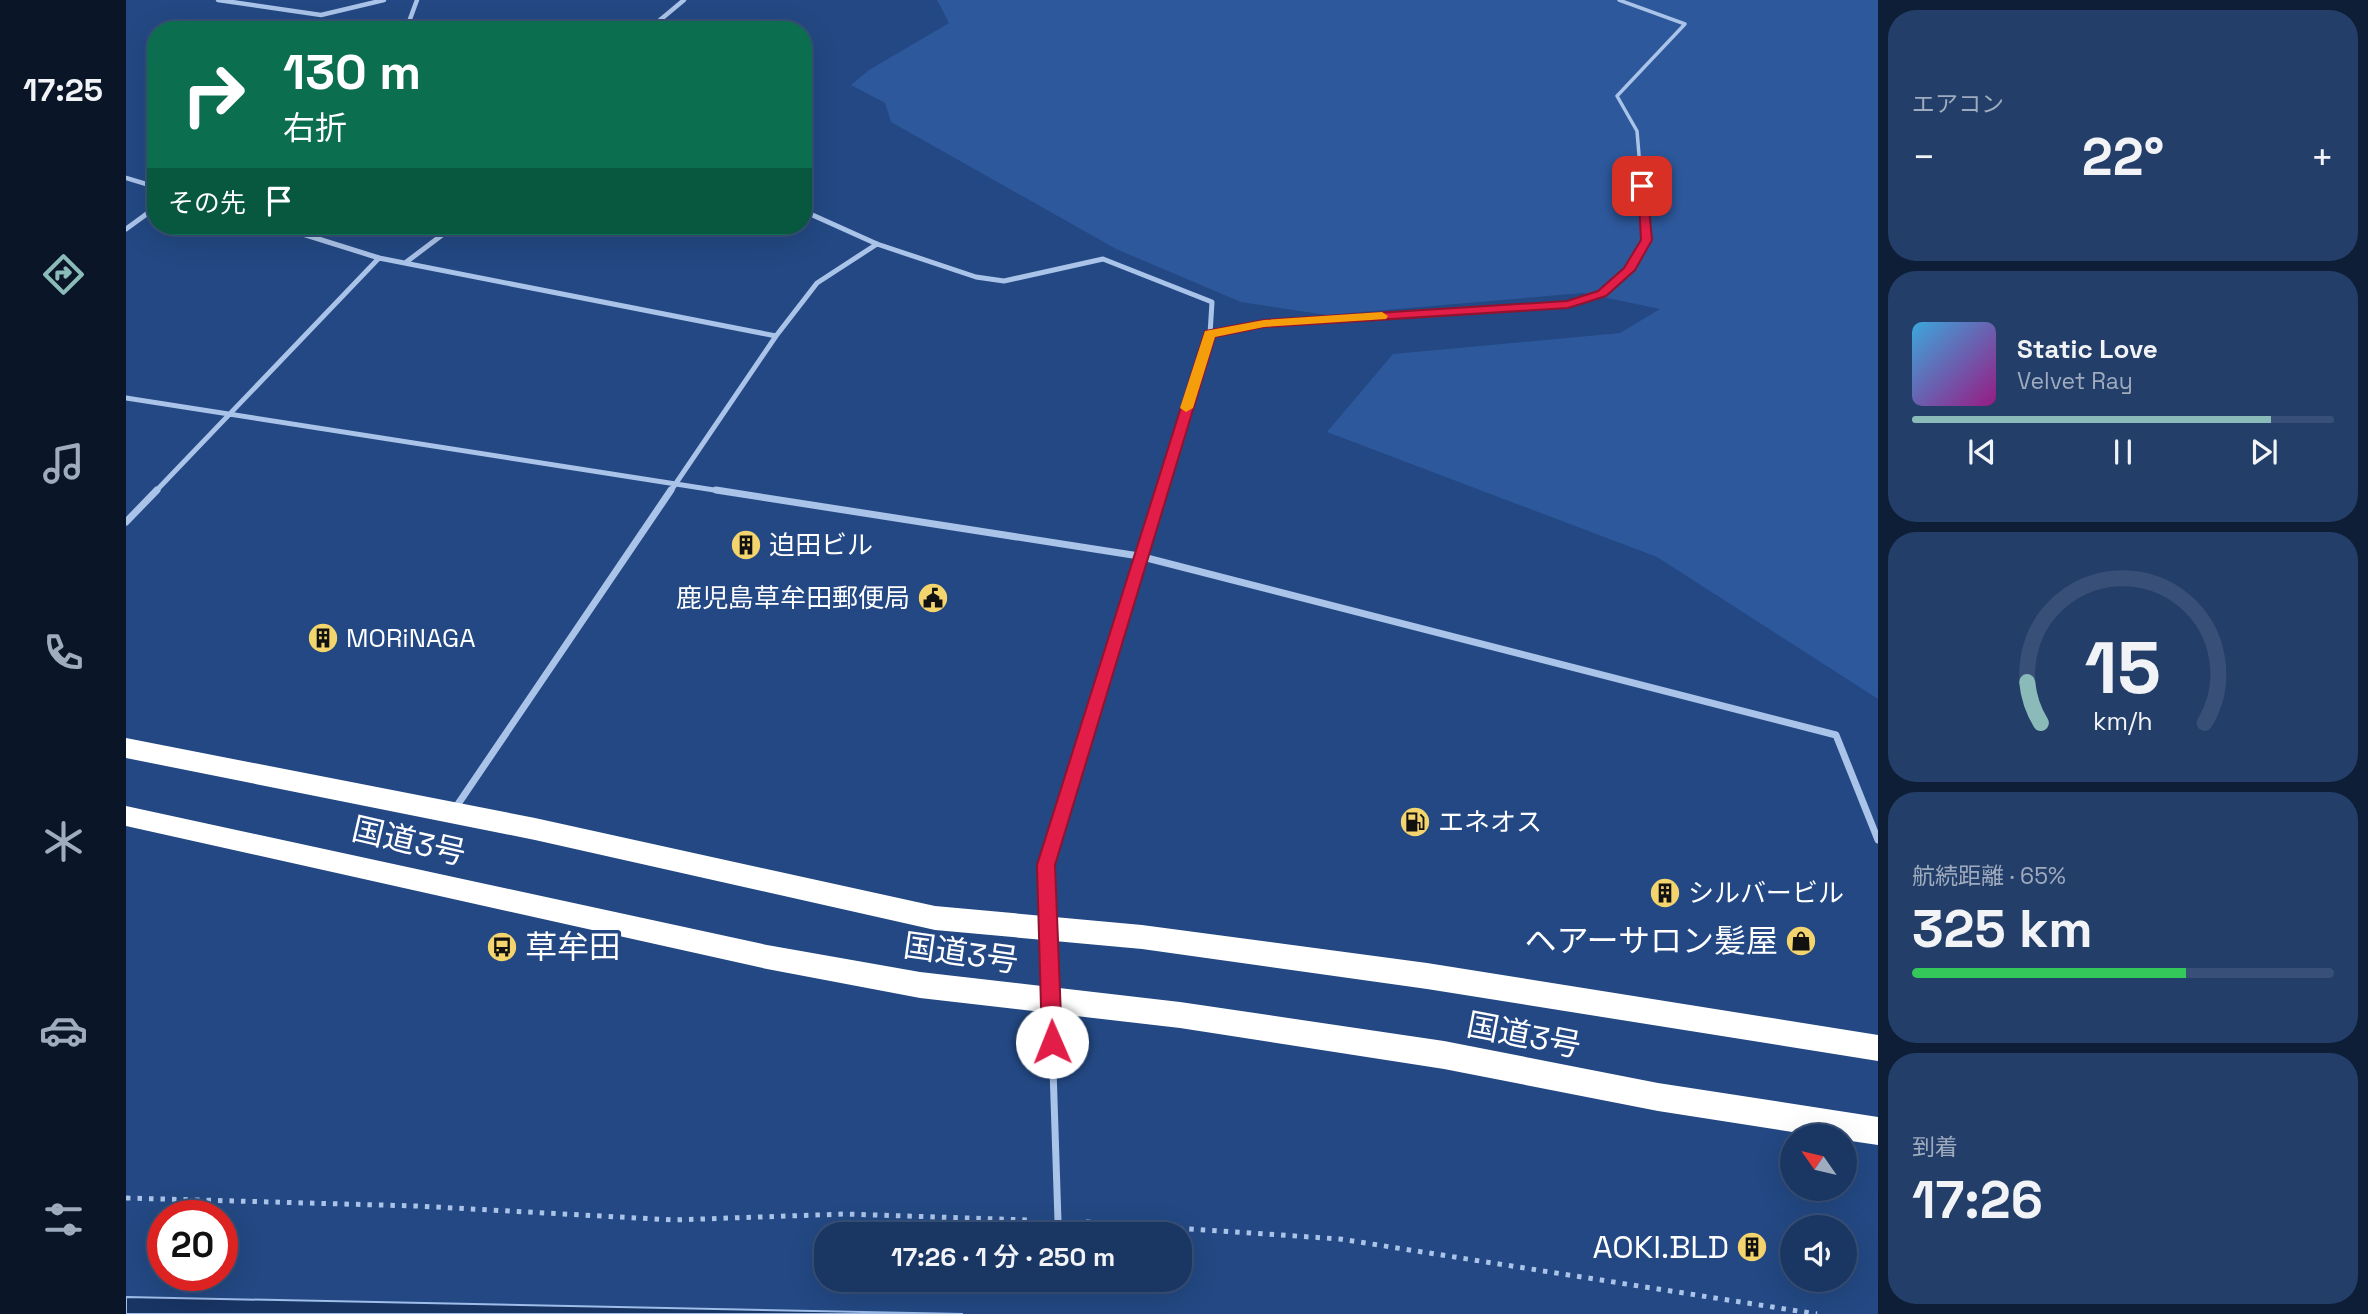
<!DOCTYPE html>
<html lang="ja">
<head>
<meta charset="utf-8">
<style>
  body { margin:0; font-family:"Space Grotesk","Noto Sans JP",sans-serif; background:#233e68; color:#f1f3f6; height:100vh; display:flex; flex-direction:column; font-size:26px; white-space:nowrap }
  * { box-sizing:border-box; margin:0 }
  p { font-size:23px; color:#9fabbe }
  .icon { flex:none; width:38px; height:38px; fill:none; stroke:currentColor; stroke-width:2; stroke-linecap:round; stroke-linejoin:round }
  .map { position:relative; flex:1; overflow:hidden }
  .drawer { display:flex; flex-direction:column; gap:10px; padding:10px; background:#0e1e36; width:490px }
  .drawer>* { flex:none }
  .banner { position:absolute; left:21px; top:21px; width:665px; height:214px; border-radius:28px; box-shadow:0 7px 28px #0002,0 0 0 2px #385077; background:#0b6e4f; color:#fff; overflow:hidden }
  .needle { width:46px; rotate:304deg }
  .fabs { position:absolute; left:1654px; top:1124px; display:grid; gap:14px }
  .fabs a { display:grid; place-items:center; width:77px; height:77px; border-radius:50%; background:#1a3662; box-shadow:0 7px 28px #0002,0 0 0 2px #385077; font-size:35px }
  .speed { position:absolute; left:21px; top:1200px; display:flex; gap:14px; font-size:35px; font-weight:700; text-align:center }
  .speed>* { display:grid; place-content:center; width:91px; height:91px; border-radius:50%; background:#1a3662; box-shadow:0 7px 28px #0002,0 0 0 2px #385077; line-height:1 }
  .speed .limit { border:10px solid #d22; background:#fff; color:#111 }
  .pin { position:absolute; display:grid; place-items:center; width:60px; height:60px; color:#fff; margin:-30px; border-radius:14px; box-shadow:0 4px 10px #0006 }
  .me { position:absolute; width:77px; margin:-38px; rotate:359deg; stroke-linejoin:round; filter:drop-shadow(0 0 5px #0008) }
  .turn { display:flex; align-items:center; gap:24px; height:147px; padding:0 21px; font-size:32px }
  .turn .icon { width:91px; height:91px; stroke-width:2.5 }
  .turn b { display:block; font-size:49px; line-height:60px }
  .then { display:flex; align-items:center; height:66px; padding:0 21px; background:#0003; gap:14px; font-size:26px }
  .big { font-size:52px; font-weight:600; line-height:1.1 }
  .drawer .tile { flex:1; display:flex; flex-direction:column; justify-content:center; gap:10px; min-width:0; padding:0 24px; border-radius:28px; background:#233e68 }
  .drawer .dial { align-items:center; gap:0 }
  .dial svg { height:182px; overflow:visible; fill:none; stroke:#385077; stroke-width:7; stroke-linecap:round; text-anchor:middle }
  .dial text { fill:#f1f3f6; stroke:none }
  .song { display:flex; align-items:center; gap:21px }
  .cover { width:84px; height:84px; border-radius:10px; background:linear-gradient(135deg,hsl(200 70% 55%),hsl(310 70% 35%)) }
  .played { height:7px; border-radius:4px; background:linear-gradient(90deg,#8bbbb9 85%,#385077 85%) }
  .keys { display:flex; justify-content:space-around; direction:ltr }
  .heat { display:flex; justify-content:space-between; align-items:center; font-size:38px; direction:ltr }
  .charge { height:10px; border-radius:5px; background:linear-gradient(90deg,#34c759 65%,#385077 0) }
  .trip { position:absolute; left:688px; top:1222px; width:378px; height:70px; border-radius:28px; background:#1a3662; box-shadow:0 7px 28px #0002,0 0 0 2px #385077; font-weight:600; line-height:70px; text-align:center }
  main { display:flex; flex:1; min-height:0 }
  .tab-bar { display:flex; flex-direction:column; width:126px; justify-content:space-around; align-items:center; background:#0a1627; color:#9fabbe }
  .tab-bar .icon { width:49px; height:49px }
  .tab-bar .current { color:#8bbbb9 }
  .tab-bar b { font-size:32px; color:#f1f3f6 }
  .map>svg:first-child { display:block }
  .green { fill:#2d589b }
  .water { fill:#183463; stroke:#9ebde9; stroke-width:2 }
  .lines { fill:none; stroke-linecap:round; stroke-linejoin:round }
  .path { stroke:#aac3e8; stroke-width:5; stroke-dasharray:4.5 7; stroke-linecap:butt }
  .lane-far2 { stroke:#aac3e8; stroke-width:3.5 }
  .lane-far1 { stroke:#aac3e8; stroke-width:4.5 }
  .lane { stroke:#aac3e8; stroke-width:7 }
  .street-far3 { stroke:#aac3e8; stroke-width:4.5 }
  .street-far2 { stroke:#aac3e8; stroke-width:5 }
  .street-far1 { stroke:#aac3e8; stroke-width:7 }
  .street { stroke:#aac3e8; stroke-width:9 }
  .highway { fill:#fff; fill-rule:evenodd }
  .route { fill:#e11d48; stroke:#92132f; stroke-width:2 }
  .slow { fill:#f59e0b }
  .labels { text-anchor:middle; stroke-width:7; stroke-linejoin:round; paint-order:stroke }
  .poi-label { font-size:26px; fill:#fff; stroke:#234883; text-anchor:start }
  .near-street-label { font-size:32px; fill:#fff; stroke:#234883 }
  .near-poi-label { font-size:32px; fill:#fff; stroke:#234883; text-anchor:end }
</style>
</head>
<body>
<main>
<nav class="tab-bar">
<b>17:25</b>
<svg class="icon current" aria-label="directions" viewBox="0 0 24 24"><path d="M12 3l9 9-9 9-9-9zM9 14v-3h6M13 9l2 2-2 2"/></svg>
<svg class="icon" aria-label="music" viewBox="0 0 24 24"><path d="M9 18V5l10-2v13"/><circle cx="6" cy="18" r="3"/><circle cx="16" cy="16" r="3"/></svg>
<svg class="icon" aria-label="phone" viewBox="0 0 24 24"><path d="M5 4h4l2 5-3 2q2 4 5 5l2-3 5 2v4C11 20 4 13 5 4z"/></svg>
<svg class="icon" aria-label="climate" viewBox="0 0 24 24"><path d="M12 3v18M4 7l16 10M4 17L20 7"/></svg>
<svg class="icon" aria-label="car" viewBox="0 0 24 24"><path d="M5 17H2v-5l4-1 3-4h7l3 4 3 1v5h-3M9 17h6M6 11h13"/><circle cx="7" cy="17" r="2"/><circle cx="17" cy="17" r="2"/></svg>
<svg class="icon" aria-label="filters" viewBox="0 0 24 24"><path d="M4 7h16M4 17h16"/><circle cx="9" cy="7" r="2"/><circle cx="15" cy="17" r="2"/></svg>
</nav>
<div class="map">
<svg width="1752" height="1314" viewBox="0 0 1752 1314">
  <rect width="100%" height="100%" fill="#234883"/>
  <path class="green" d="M 811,0 L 1752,0 L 1752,699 L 1531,557 L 1201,432 L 1267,354 L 1494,333 L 1534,309 L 1457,293 L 1201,315 L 1115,302 L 990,249 L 765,122 L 759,103 L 725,85 L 743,70 L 823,23 Z"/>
  <path class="water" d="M 0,1297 L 837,1314 L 0,1314 Z"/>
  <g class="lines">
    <path class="path" d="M 0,1198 L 290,1206 L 547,1220 L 719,1214 L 902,1220
      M 960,1222 L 1214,1239 L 1691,1314"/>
    <path class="lane-far2" d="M 1493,0 L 1559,24 L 1491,96 L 1511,131 L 1518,215"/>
    <path class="lane-far1" d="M 1084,334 L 1138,323 L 1442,305 L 1476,293 L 1503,269 L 1520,240 L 1518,213"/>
    <path class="lane" d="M 925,1008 L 932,1221"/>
    <path class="street-far3" d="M 92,0 L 195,15 L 258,0
      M 280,30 L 291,0
      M 522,30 L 558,0
      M 0,178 L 30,187
      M 677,211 L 685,215
      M 19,215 L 30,207"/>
    <path class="street-far2" d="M 682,213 L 751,244 L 850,277 L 878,281 L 977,259 L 1086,302 L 1084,334 L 1035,492
      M 151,226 L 253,258 L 650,336
      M 0,229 L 22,213
      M 279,263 L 328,226
      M 0,398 L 601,492
      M 29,492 L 253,258
      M 544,492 L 650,336 L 691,283 L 751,244"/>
    <path class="street-far1" d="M 590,490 L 1013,556 L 1710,735 L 1752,840
      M 0,522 L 31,490
      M 328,810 L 545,490
      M 924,850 L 1036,490"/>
    <path class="street" d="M 925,996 L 920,865 L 925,849"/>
    <path class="highway" d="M 0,738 L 409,818 L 809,906 L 1016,925 L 1301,963 L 1752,1035 L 1752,1061 L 1301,989 L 1016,949 L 809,930 L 409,840 L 0,758 Z
      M 0,806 L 641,945 L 794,972 L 1054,1002 L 1318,1041 L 1532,1083 L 1752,1117 L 1752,1145 L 1718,1140 L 1718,1136 L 1692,1136 L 1532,1111 L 1318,1069 L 1054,1028 L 794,998 L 641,969 L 0,826 Z"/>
  </g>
  <path class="route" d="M 1512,183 L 1521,186 L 1526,240 L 1509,270 L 1480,296 L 1442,308 L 1138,327 L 1089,337 L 929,865 L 936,1042 L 933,1050 L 926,1053 L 919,1050 L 916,1042 L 911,865 L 1079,331 L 1138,320 L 1441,301 L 1472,291 L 1498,268 L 1515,240 Z"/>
  <path class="slow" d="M 1256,312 L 1262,316 L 1260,319 L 1138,327 L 1089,337 L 1067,408 L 1060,412 L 1054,408 L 1079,331 L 1138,320 Z"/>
  <defs>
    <g id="building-disc" transform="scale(1.575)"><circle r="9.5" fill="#f4d46d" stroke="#234883"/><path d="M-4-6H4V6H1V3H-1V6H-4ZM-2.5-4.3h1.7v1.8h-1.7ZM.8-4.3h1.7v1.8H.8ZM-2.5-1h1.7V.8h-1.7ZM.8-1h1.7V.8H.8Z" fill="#111"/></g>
    <g id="civic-disc" transform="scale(1.575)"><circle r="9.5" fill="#f4d46d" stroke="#234883"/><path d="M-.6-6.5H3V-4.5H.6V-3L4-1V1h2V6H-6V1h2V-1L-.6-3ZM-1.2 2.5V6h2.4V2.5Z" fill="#111"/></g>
    <g id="fuel-disc" transform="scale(1.575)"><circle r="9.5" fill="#f4d46d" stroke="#234883"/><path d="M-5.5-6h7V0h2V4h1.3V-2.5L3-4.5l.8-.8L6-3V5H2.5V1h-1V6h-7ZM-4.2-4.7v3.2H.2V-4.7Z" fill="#111"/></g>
    <g id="shop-disc" transform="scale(1.575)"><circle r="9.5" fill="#f4d46d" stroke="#234883"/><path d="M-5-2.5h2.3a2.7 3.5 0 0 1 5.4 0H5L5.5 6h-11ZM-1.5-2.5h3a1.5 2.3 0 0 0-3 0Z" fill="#111"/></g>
    <g id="bus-disc" transform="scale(1.575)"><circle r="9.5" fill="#f4d46d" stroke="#234883"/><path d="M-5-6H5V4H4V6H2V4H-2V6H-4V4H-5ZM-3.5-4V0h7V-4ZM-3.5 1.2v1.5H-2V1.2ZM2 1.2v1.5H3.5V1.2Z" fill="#111"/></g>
  </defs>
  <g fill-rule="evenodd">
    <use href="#building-disc" x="620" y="545"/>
    <use href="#civic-disc" x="807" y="598"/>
    <use href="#building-disc" x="197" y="638"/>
    <use href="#fuel-disc" x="1289" y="822"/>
    <use href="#building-disc" x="1539" y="893"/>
    <use href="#shop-disc" x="1675" y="941"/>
    <use href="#bus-disc" x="376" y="947"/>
    <use href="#building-disc" x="1626" y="1247"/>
  </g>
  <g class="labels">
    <g class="poi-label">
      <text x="643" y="554">迫田ビル</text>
      <text x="784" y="607" text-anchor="end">鹿児島草牟田郵便局</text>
      <text x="220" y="647">MORiNAGA</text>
      <text x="1312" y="831">エネオス</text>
      <text x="1562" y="902">シルバービル</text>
    </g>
    <g class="near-street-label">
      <text transform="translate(283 841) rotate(13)" y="11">国道3号</text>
      <text transform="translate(835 953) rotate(8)" y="11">国道3号</text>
      <text transform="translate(1398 1035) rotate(11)" y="11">国道3号</text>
    </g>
    <g class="near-poi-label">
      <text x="1652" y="952">ヘアーサロン髪屋</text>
      <text x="399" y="958" text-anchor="start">草牟田</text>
      <text x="1603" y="1258">AOKI.BLD</text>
    </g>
  </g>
</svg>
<div class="fabs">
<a><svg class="needle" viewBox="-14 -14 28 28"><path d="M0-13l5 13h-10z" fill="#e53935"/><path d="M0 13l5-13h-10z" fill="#9fabbe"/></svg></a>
<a><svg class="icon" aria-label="sound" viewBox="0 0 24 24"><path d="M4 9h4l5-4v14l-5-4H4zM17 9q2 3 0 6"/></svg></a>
</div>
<div class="speed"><div class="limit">20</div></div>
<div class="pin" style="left:1516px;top:186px;background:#d93025"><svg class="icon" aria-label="arrive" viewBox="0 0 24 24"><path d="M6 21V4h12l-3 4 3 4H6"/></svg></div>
<svg class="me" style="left:926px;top:1042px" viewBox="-20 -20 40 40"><circle r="19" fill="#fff"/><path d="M0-13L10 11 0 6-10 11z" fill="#e11d48"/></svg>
<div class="trip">17:26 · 1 分 · 250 m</div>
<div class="banner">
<div class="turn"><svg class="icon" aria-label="right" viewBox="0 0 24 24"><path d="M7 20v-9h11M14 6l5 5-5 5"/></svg><div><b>130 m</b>右折</div></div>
<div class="then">その先<svg class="icon" aria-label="arrive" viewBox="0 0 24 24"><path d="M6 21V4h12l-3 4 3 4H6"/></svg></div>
</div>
</div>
<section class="drawer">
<div class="tile"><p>エアコン</p>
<div class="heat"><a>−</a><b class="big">22°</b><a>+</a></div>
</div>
<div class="tile">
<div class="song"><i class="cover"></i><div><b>Static Love</b><p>Velvet Ray</p></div></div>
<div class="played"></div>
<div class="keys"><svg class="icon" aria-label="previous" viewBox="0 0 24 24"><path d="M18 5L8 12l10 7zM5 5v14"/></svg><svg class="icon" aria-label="pause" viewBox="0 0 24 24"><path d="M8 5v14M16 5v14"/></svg><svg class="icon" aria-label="next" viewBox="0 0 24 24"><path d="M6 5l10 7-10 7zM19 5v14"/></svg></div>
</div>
<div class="tile dial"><svg viewBox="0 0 100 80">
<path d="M14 69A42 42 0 1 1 86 69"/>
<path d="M14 69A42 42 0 0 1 8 51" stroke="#8bbbb9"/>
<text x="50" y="56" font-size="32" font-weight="700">15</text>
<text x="50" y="72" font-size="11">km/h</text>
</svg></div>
<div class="tile"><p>航続距離 · 65%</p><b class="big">325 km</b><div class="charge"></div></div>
<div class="tile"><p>到着</p><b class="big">17:26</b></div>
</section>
</main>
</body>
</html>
